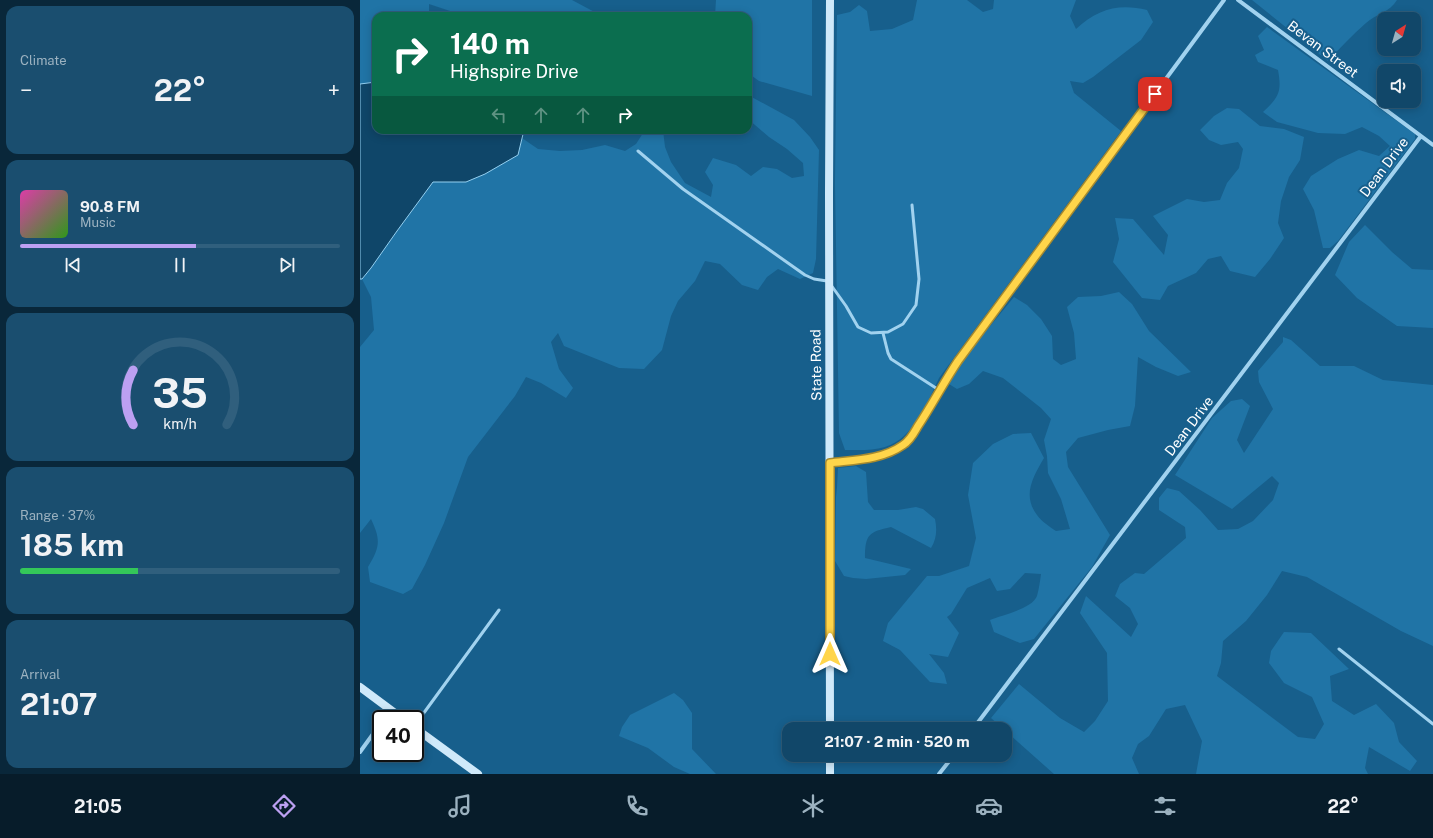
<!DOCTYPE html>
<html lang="en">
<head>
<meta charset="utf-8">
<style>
  body { margin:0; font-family:"Public Sans",sans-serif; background:#1a4e6f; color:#f1f3f6; height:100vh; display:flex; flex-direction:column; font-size:15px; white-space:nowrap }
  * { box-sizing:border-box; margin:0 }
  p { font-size:13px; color:#9cb2c0 }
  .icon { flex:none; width:22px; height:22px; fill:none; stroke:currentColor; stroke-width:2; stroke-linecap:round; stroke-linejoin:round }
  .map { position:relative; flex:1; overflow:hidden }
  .sheet { display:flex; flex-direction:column; gap:6px; padding:6px; background:#09273a; width:360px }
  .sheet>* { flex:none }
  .hud { position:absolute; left:12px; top:12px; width:380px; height:122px; border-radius:12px; box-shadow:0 2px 10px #0003,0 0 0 1px #305f7d; background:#0b6e4f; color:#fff; overflow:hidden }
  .needle { width:26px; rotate:37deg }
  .buttons { position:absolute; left:1017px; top:12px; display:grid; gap:8px }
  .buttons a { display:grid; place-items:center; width:44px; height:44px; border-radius:8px; background:#114769; box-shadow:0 2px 10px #0003,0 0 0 1px #305f7d; font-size:20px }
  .speed { position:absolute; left:12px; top:710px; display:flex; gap:8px; font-size:20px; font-weight:700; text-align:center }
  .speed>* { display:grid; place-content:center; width:52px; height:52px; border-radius:50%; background:#114769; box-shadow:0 2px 10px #0003,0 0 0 1px #305f7d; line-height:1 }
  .speed .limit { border:2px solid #111; border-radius:6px; background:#fff; color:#111 }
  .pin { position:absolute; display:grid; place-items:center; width:34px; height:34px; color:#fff; margin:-17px; border-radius:8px; box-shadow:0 2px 6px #0006 }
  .me { position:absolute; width:44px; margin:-22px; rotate:0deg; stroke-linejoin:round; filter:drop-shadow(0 0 3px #0008) }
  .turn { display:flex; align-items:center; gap:14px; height:84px; padding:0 12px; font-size:18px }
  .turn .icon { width:52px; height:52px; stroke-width:2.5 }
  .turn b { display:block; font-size:28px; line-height:34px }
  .lanes { display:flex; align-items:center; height:38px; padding:0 12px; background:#0003; justify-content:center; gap:20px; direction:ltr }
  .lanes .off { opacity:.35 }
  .big { font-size:30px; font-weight:700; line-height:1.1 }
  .sheet .widget { flex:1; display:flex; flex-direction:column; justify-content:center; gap:6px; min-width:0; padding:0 14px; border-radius:12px; background:#1a4e6f }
  .sheet .dial { align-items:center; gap:0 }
  .dial svg { height:104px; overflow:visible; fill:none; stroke:#305f7d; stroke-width:7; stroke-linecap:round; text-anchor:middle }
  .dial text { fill:#f1f3f6; stroke:none }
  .song { display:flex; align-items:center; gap:12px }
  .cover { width:48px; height:48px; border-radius:6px; background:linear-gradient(135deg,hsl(320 70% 55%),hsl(110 70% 35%)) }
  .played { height:4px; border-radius:2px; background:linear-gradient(90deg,#bca0f2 55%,#305f7d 55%) }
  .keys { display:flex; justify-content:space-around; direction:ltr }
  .heat { display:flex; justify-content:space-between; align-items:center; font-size:22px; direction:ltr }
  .charge { height:6px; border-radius:3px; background:linear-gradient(90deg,#34c759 37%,#305f7d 0) }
  .trip { position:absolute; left:422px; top:722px; width:230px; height:40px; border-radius:12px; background:#114769; box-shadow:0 2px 10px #0003,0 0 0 1px #305f7d; font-weight:700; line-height:40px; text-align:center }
  .tabs { display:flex; height:64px; justify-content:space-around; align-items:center; background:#071c2a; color:#9cb2c0 }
  .tabs .icon { width:28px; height:28px }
  .tabs .on { color:#bca0f2 }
  .tabs b { font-size:18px; color:#f1f3f6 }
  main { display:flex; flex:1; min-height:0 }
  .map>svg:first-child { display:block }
  .green { fill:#2074a6 }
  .water { fill:#0f4669; stroke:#94d0f1 }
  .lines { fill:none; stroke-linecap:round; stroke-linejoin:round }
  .lane { stroke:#a1d2ef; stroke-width:3 }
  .street { stroke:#a1d2ef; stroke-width:4 }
  .secondary { stroke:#cfe9fa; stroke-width:8 }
  .route-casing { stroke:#a68a30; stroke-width:10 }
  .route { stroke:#ffd54a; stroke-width:7 }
  .labels { text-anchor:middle; stroke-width:4; stroke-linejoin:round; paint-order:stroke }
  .street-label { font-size:14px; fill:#fff; stroke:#175f8c }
</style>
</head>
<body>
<main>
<section class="sheet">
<div class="widget"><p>Climate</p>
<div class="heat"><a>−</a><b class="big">22°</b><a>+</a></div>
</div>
<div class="widget">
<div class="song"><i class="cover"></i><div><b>90.8 FM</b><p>Music</p></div></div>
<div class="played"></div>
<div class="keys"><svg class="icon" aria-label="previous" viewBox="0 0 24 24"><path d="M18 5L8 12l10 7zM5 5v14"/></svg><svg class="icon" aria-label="pause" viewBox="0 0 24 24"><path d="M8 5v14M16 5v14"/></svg><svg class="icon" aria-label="next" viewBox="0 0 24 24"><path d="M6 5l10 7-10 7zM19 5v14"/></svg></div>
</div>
<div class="widget dial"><svg viewBox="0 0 100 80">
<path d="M14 69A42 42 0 1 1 86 69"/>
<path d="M14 69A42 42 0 0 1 14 27" stroke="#bca0f2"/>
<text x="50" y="56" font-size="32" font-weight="700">35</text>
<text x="50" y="72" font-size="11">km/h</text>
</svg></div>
<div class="widget"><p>Range · 37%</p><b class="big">185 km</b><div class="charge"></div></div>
<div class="widget"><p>Arrival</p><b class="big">21:07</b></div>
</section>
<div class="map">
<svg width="1073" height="774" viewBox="0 0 1073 774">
  <rect width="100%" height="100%" fill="#175f8c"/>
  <path class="green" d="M 0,0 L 212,0 L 242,16 L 105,16 L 69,4 L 69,16 L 16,16 L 16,82 L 0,84 Z
    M 356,0 L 452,0 L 452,96 L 399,81 L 388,73 L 388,16 L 355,16 Z
    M 557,0 L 607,0 L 623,12 L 633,9 L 634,0 L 716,0 L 710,16 L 716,29 C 737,9 759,3 787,10 L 793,22 L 781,40 L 733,77 L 723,83 L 710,81 L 714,93 L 761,131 L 579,378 C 567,403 554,438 525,447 C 512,451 498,450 485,450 L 479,433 L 475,183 L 477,15 L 490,12 L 499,5 L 507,11 L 510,31 L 532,29 L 553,20 Z
    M 892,0 L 1037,0 C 1030,12 1016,14 1006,23 C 992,35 980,48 968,61 Z
    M 907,27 L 1055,134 L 1055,139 L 978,241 L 970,248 L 963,248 L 954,210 L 943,189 L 951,176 L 978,159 L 999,150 L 1019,156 L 1030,146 L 1019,136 L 1002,127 L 985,134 L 958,133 L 917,122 L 903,112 C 919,97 922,92 918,70 L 898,62 L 895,55 L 904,50 L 898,36 Z
    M 388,95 L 434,120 L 450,137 L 459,150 L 456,259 L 453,273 L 440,279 L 418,269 L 407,277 L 398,290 L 382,285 L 360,264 L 345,261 L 335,281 L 318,301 L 311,316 L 302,350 L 284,369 L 259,368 L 204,346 L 198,333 L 191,342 L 199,369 L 213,388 L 206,398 L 181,383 L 166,377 L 155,396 L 108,457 L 84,523 L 65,565 L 52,589 L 43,594 L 10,582 L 8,567 C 20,547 21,540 11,519 L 0,533 L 0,347 L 14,330 L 11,297 L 2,279 L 11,268 L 37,231 L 73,182 L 106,182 L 158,155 L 162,138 L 178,149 L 200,151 L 222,150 L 245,145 L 265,151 L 276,144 L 285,130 L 303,130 L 305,147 L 311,162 L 325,183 L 351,197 L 353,185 L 345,172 L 353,158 L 376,165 L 391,176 L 403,167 L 417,169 L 432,178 L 444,176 L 443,163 L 427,149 L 409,137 L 388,119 Z
    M 867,108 L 879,109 L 900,126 L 924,129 L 944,137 L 940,160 L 929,177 L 921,201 L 918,223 L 924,238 L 910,259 L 895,277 L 870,271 L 861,256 L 848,259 L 836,273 L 808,286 L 800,300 L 782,298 L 753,262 L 759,239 L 755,218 L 773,219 L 804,255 L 808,235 L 793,216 L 827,199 L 844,202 L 860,200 L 867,183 L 879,168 L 883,149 L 878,142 L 861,145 L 849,140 L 840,130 L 854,116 Z
    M 1005,225 L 1032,252 L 1052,269 L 1073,270 L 1073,328 L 1037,326 L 997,298 L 975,275 L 989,242 Z
    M 759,292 L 772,304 L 789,331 L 831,372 L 818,376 L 796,367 L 778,357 L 775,406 L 770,426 L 748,430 L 718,438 L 706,452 L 708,467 L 750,535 L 732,567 L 674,639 L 660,643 L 634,632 L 630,620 C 642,615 672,609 677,596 C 679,589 680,581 681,574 L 665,573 L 650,589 L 637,591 L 630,578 L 607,588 L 591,614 L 587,617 L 599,633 L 588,657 L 569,654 L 584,673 L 587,684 L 570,682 L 540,650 L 523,641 L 528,623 L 567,576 L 579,576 L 609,566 L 616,538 L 608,495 L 613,463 L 633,444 L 653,434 L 671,433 L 684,458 C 673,477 662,495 677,515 C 681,521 690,527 696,531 L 710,529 L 701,499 L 688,473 L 687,456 L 684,440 L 691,419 L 681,408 L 643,378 L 623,371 L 609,384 L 597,389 L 589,384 L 598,365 L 654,297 L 667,305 L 681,319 L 692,336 L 693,359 L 701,365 L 716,359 L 714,333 L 707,307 L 718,297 L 741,296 Z
    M 923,337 L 931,340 L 960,366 L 994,366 L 1023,380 L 1073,385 L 1073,646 L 1041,631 L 947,577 L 922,571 L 907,595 L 886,621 L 863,641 L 861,663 L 857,676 L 938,737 L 955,739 L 964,724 L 952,697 L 924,683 L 909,663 L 911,651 L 924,632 L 951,633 L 989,669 L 970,676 L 972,701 L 994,715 L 1016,704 L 1034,723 L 1039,742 L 1057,761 L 1050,771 L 1009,747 L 1005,768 L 1008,774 L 836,774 L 842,741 L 825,705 L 806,709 L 789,736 L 778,744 L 772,758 L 779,774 L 694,774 L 631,718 L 659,684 L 700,718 L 724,732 L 735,721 L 748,701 L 747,653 L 720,613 L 726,596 L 771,637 L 778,624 L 770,608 L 755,596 L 760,584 L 775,573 L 784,574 L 826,538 L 825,527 L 799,510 L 799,498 L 807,488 L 819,491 L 840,510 L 858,530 L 878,529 L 893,521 L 913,500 L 919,483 L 912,476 L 872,509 L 815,475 L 852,418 L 871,401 L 882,399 L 890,406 L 877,440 L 884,453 L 913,409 L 899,382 L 898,371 L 923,342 Z
    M 496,466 L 506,472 L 508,502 L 514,510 L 538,510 L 556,507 L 563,509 L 575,519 C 577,529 577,538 571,548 L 531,527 C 509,532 505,534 505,558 L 551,569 L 545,575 L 506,579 L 493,578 L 484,576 L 475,561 L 476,497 L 477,487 L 478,468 Z
    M 314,693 L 323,700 L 332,713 L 332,749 L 356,774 L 330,774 L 314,767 L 288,748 L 259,736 L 262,727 L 270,715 Z"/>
  <path class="water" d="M 16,82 L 16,130 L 164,130 L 158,155 L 125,174 L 106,182 L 73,182 L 37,231 L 11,268 L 2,279 L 0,279 L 0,84 Z"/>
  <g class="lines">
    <path class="lane" d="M 278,151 L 323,189 L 445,275 L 454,279 L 467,281
      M 471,285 L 486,306 L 498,327 L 511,333 L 528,332 L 543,324 L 556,305 L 559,279 L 552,205
      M 523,333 L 528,353 L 531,359 L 579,390
      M 979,649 L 1073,724
      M 55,725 L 139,610"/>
    <path class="street" d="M 878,0 L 1073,145
      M 470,463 C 494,460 523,460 543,445 C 550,441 554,433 558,426 C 572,405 584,382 598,361 L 864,0
      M 24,719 L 31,710
      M 613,729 L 1061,136
      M 0,752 L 21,723
      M 579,774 L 594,755"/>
    <path class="secondary" d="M 470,0 L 469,193 L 470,729
      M 0,687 L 43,719
      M 55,728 L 118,774
      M 470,755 L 470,774"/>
  </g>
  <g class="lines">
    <g class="route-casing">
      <path id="route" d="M 470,654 L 470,463 C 494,460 522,460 543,445 C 550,441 554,433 558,426 C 572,405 584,382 598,361 L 795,94"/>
    </g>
    <use href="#route" class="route"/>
  </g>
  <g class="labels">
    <g class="street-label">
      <text transform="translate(963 49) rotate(37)" y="5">Bevan Street</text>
      <text transform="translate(1024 167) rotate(-53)" y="5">Dean Drive</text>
      <text transform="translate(456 365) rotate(-91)" y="5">State Road</text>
      <text transform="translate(829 426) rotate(-53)" y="5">Dean Drive</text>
    </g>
  </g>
</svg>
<div class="buttons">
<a><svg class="needle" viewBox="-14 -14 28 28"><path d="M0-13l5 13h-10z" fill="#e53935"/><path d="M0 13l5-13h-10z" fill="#9cb2c0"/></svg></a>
<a><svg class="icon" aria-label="sound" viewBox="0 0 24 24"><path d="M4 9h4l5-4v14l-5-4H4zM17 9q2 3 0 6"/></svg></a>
</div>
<div class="speed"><div class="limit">40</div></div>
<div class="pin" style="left:795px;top:94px;background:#d93025"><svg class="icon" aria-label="arrive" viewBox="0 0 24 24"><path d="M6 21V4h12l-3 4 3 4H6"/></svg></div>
<svg class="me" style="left:470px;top:654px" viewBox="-20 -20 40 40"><path d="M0-17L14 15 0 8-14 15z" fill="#ffd54a" stroke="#fff" stroke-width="4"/></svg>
<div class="trip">21:07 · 2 min · 520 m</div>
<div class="hud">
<div class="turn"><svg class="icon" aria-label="right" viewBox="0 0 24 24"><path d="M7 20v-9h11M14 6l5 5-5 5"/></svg><div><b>140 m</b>Highspire Drive</div></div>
<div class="lanes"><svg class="icon off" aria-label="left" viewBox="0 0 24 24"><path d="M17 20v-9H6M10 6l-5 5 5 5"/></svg><svg class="icon off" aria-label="ahead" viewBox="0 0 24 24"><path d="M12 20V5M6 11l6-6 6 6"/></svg><svg class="icon off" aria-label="ahead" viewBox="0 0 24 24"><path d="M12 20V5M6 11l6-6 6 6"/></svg><svg class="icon" aria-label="right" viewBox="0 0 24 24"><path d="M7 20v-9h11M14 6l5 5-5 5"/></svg></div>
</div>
</div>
</main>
<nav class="tabs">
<b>21:05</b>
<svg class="icon on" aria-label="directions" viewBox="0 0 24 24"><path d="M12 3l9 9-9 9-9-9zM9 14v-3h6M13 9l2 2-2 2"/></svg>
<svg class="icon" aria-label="music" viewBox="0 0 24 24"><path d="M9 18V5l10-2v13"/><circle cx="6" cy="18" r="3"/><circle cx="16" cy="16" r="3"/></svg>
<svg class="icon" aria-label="phone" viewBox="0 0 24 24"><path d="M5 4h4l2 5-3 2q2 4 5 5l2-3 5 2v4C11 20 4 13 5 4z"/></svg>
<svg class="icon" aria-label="climate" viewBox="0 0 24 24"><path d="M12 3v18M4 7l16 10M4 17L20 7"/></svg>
<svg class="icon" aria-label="car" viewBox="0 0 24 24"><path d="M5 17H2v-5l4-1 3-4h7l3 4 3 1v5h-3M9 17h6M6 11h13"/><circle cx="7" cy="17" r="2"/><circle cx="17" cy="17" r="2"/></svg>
<svg class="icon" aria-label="filters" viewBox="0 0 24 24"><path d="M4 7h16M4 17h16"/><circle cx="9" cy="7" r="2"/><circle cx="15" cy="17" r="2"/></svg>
<b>22°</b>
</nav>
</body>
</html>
